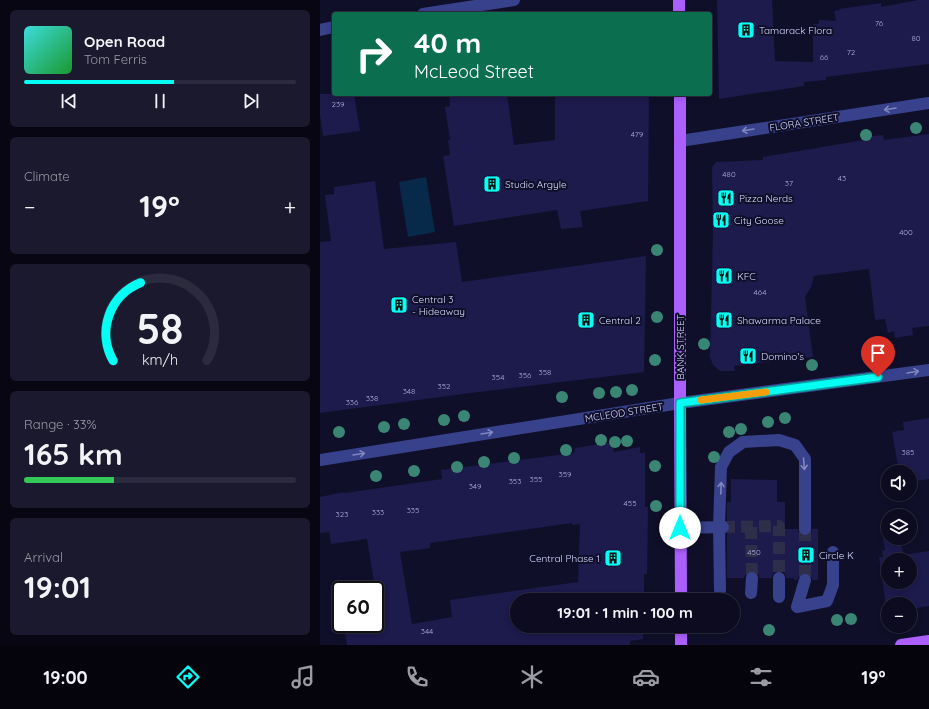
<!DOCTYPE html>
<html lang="en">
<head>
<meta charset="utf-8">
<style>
  body { margin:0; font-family:Quicksand,sans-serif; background:#1a192d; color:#f1f3f6; height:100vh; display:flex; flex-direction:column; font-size:15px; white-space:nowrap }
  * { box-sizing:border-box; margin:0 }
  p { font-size:13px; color:#9a9ba5 }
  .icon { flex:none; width:22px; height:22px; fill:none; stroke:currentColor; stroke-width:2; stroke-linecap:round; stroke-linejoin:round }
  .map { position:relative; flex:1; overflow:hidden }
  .sheet { display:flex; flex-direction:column; gap:10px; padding:10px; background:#070612; width:320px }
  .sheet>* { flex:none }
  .hud { position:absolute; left:12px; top:12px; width:380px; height:84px; border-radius:4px; box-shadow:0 2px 6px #0003,0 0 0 1px #2c2b3e; background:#0b6e4f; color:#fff; overflow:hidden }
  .controls { position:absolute; left:561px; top:465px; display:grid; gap:8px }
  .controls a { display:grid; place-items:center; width:36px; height:36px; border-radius:50%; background:#0c0b20; box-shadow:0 2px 6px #0003,0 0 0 1px #2c2b3e; font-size:20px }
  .speed { position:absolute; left:12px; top:581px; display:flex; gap:8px; font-size:20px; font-weight:700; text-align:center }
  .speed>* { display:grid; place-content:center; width:52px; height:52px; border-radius:50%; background:#0c0b20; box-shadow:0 2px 6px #0003,0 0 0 1px #2c2b3e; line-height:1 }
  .speed .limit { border:2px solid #111; border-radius:6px; background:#fff; color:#111 }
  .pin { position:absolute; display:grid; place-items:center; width:34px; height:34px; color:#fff; margin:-41px -17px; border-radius:50% 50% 50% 0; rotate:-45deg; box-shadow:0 0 4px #0007 }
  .pin .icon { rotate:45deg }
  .me { position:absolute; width:44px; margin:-22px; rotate:0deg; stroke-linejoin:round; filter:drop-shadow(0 0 3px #0008) }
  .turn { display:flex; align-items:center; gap:14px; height:84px; padding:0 16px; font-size:18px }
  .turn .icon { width:52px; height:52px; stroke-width:2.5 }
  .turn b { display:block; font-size:28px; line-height:34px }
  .big { font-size:30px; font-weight:700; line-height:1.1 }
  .sheet .card { flex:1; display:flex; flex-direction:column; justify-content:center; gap:6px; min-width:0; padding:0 14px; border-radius:6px; background:#1a192d }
  .sheet .dial { align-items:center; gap:0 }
  .dial svg { height:104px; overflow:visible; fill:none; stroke:#2c2b3e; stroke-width:7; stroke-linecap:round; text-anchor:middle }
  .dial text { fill:#f1f3f6; stroke:none }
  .song { display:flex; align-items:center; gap:12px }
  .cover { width:48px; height:48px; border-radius:6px; background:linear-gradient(135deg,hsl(180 70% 55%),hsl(130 70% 35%)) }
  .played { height:4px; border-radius:2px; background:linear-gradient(90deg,#04fff4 55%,#2c2b3e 55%) }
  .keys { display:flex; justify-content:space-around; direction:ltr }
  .heat { display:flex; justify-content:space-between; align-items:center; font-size:22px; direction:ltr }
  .charge { height:6px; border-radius:3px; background:linear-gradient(90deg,#34c759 33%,#2c2b3e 0) }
  .trip { position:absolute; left:190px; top:593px; width:230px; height:40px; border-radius:20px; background:#0c0b20; box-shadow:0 2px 6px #0003,0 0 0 1px #2c2b3e; font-weight:700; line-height:40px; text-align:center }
  .menu { display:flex; height:64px; justify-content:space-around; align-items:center; background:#05040d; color:#9a9ba5 }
  .menu .icon { width:28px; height:28px }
  .menu .on { color:#04fff4 }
  .menu b { font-size:18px; color:#f1f3f6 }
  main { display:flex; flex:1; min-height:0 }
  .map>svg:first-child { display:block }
  .water { fill:#082a4a }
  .building { fill:#1d1a4c; fill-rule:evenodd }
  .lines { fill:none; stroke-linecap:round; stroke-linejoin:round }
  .minor-tunnel { stroke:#2e2d4a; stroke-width:12; stroke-dasharray:12 6; stroke-linecap:butt }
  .minor { stroke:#38418b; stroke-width:12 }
  .major { stroke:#ac5fff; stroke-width:12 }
  .tree { fill:#3a8574 }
  .oneway { stroke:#8086bf }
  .route-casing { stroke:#03a69f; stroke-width:10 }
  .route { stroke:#04fff4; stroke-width:7 }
  .slow { stroke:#f59e0b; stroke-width:7 }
  .labels { text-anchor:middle; stroke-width:4; stroke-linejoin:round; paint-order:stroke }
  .number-label { font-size:8px; fill:#a9aad2 }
  .poi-label { font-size:10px; fill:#d8daff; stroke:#100f2a; text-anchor:start }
  .street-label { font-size:10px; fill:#d8daff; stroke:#100f2a }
</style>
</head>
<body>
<main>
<section class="sheet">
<div class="card">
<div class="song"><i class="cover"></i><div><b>Open Road</b><p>Tom Ferris</p></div></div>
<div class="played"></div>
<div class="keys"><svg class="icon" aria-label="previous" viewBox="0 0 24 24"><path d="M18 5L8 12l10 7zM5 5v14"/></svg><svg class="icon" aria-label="pause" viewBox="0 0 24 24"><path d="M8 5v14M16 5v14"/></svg><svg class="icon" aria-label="next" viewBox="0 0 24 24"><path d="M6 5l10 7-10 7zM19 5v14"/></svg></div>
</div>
<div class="card"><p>Climate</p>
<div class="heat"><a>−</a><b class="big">19°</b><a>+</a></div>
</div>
<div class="card dial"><svg viewBox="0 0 100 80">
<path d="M14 69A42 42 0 1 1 86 69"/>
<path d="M14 69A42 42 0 0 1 35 9" stroke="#04fff4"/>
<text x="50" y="56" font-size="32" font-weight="700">58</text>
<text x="50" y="72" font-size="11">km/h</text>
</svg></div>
<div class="card"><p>Range · 33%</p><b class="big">165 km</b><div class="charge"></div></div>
<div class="card"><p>Arrival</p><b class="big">19:01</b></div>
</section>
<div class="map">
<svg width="609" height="645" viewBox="0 0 609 645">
  <rect width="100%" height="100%" fill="#100f2a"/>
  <path class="water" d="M 106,177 L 115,232 L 88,237 L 79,182 Z"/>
  <path class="building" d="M 397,0 L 452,0 L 455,61 L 493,62 L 493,24 L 499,24 L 499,20 L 516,21 L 514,11 L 520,10 L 519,9 L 561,3 L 561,7 L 598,0 L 609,0 L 609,64 L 506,77 L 506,80 L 484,82 L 484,86 L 399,99 Z
    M 0,94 L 34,94 L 40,131 L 3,136 L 0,115 Z
    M 129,94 L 187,94 L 194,145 L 235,140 L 235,94 L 329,94 L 328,201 L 260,211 L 263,227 L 241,229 L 237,210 L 134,226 L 123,156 L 130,155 L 128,140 L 130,140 L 125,107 L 130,106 Z
    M 609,134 L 609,326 L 592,328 L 593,335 L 575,338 L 574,331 L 568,333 L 565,319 L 555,320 L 549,269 L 494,276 L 491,287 L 485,297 L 493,357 L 414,366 L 415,371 L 400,371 L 393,365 L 390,357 L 393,232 L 392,168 L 396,162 L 443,160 L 443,157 L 544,140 L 544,137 L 563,135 L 564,140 Z
    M 55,181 L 64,249 L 136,242 L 142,282 L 326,256 L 324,372 L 158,392 L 0,413 L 0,242 L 11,241 L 5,195 L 14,194 L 14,187 Z
    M 609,418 L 609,479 L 590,482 L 590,472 L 579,472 L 572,432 L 584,430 L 583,422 Z
    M 293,442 L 294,452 L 320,447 L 320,453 L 325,453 L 325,507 L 328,507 L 327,574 L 324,574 L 324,600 L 197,600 L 197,626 L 323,626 L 323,639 L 310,641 L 310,645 L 27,645 L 23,624 L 55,624 L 55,588 L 47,539 L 11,544 L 9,532 L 0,533 L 0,497 L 24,492 L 25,493 L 122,479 L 121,470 L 254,453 L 255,448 ZM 252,523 L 253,525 L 260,524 L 258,582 L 130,600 L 132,617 L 92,624 L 80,552 L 110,548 L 110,543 Z
    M 411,479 L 457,480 L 457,502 L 465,502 L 465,529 L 478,529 L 478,532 L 481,535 L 485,536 L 488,536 L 491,533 L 492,529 L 498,529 L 498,580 L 492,580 L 492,578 L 490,575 L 487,573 L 484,573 L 480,575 L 477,580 L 474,580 L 474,578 L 466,578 L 465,574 L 462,571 L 459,571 L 455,572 L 452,575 L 452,578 L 439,578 L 439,574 L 436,572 L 432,571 L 429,571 L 426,574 L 424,578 L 407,578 L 407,534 L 409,531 L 410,527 L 410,523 L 407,521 L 407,502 L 411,502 Z
    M 563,538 L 581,538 L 583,555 L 609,551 L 609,606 L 590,609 L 590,604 L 568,604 L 568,613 L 567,613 L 559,557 L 563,557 L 562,551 L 565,550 ZM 568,560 L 590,560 L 590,582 L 568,582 Z"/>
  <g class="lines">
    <path class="minor-tunnel" d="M 403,527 L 459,526 L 459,578
      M 431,527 L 432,578
      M 485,529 L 485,580"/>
    <path class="minor" d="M 103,14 L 194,0
      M 0,30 L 14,27
      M 360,141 L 609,103
      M 0,460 L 360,403 L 609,370
      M 360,528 L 403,527
      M 459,578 L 459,597
      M 485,580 L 477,607 L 507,601 L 513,585 L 513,552
      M 400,590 L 399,527 L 401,467 L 409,452 L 423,442 L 459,440 L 475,445 L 485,459 L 485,529
      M 431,593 L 432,578"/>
    <path class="major" d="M 359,0 L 359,14
      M 360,94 L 360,403 L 361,600
      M 361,626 L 361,645
      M 581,645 L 609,641"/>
  </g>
  <g class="tree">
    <circle cx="596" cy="128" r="6"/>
    <circle cx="546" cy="135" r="6"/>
    <circle cx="337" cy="250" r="6"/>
    <circle cx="337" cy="317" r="6"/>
    <circle cx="384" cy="344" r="6"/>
    <circle cx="335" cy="360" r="6"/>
    <circle cx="492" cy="365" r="6"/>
    <circle cx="312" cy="390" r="6"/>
    <circle cx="296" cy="392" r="6"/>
    <circle cx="279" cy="393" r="6"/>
    <circle cx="242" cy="397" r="6"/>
    <circle cx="144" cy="416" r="6"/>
    <circle cx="465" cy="418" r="6"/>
    <circle cx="124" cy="420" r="6"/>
    <circle cx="448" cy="422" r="6"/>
    <circle cx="84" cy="424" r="6"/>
    <circle cx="64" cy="427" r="6"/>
    <circle cx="421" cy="429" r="6"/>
    <circle cx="19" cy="432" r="6"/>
    <circle cx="409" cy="432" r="6"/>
    <circle cx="281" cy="440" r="6"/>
    <circle cx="307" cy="441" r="6"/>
    <circle cx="295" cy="442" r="6"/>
    <circle cx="246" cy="450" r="6"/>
    <circle cx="394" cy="457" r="6"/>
    <circle cx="194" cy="458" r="6"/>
    <circle cx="164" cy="462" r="6"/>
    <circle cx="335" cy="466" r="6"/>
    <circle cx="137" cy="467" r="6"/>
    <circle cx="94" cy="471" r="6"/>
    <circle cx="56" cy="476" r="6"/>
    <circle cx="336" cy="506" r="6"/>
    <circle cx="531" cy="619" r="6"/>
    <circle cx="517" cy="620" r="6"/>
    <circle cx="449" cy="630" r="6"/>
  </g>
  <defs><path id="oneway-shaft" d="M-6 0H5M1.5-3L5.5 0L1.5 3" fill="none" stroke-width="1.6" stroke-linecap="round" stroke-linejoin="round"/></defs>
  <g class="oneway">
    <use href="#oneway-shaft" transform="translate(570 109) rotate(171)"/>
    <use href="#oneway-shaft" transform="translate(428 130) rotate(171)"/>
    <use href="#oneway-shaft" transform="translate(593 372) rotate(-9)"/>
    <use href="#oneway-shaft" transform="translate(167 433) rotate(-9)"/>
    <use href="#oneway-shaft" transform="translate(39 454) rotate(-9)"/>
    <use href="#oneway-shaft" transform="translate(484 464) rotate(85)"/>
    <use href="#oneway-shaft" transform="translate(401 488) rotate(-88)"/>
  </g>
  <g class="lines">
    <g class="route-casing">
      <path id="route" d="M 360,528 L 360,403 L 558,377"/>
    </g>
    <use href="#route" class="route"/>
    <path class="slow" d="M 381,400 L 446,392"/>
  </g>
  <defs>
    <g id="building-square" transform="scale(0.9)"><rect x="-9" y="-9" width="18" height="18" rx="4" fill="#04fff4" stroke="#100f2a"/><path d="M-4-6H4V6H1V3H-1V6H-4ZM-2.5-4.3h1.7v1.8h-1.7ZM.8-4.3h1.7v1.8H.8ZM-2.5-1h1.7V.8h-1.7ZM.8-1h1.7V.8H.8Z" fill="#111"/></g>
    <g id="restaurant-square" transform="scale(0.9)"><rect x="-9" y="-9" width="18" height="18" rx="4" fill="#04fff4" stroke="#100f2a"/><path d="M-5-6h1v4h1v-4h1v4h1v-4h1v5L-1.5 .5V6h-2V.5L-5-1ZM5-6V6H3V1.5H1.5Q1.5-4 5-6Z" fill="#111"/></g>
  </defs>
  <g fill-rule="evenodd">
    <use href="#building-square" x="426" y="30"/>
    <use href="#building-square" x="172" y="184"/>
    <use href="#restaurant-square" x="406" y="198"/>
    <use href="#restaurant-square" x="401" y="220"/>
    <use href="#restaurant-square" x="404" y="276"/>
    <use href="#building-square" x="79" y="305"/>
    <use href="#building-square" x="266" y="320"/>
    <use href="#restaurant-square" x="404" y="320"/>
    <use href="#restaurant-square" x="428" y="356"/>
    <use href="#building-square" x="486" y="555"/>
    <use href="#building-square" x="293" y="558"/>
  </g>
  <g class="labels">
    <g class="number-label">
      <text x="559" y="26">76</text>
      <text x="596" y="41">80</text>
      <text x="531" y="55">72</text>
      <text x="504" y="60">66</text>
      <text x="18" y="107">239</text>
      <text x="317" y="137">479</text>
      <text x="409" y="177">480</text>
      <text x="522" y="181">43</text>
      <text x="469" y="186">37</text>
      <text x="586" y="235">400</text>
      <text x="440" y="295">464</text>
      <text x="225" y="375">358</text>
      <text x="205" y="378">356</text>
      <text x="178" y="380">354</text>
      <text x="124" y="389">352</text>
      <text x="89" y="394">348</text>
      <text x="52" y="401">338</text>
      <text x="32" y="405">336</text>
      <text x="588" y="455">385</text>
      <text x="245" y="477">359</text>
      <text x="216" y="482">355</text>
      <text x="195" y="484">353</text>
      <text x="155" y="489">349</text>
      <text x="310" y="506">455</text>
      <text x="93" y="513">335</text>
      <text x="58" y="515">333</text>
      <text x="22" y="517">323</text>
      <text x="434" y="555">450</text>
      <text x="107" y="634">344</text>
    </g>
    <g class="poi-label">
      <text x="439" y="34">Tamarack Flora</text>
      <text x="185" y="188">Studio Argyle</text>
      <text x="419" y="202">Pizza Nerds</text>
      <text x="414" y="224">City Goose</text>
      <text x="417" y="280">KFC</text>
      <text x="92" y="303">Central 3<tspan x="92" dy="12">- Hideaway</tspan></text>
      <text x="279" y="324">Central 2</text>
      <text x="417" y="324">Shawarma Palace</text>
      <text x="441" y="360">Domino's</text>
      <text x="499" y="559">Circle K</text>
      <text x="280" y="562" text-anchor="end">Central Phase 1</text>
    </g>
    <g class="street-label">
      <text transform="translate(484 122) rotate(-9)" y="4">FLORA STREET</text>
      <text transform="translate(360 347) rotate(-90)" y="4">BANK STREET</text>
      <text transform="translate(304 412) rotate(-9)" y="4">MCLEOD STREET</text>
    </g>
  </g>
</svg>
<div class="controls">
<a><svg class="icon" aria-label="sound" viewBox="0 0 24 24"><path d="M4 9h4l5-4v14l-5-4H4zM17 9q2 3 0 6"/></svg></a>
<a><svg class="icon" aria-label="layers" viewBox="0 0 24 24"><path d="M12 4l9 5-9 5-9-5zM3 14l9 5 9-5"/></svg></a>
<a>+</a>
<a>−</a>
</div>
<div class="speed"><div class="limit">60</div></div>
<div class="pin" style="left:558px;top:377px;background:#d93025"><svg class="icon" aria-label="arrive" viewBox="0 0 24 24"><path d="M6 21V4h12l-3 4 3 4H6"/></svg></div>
<svg class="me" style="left:360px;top:528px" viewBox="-20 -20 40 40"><circle r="19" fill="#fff"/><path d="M0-13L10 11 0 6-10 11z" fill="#04fff4"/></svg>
<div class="trip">19:01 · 1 min · 100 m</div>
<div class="hud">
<div class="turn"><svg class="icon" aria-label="right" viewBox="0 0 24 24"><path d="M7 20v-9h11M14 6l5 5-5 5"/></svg><div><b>40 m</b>McLeod Street</div></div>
</div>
</div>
</main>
<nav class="menu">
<b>19:00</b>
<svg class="icon on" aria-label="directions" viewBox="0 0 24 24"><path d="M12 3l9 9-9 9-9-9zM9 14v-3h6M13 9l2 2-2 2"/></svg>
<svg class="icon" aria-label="music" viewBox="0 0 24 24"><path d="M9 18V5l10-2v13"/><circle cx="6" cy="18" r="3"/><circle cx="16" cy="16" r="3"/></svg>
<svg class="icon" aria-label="phone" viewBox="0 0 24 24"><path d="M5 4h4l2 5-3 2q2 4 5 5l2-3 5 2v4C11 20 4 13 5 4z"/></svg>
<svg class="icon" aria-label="climate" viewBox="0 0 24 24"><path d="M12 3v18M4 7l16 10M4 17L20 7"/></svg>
<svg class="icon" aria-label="car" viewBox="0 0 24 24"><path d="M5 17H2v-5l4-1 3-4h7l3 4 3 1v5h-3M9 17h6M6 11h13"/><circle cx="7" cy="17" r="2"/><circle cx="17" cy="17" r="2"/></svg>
<svg class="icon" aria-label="filters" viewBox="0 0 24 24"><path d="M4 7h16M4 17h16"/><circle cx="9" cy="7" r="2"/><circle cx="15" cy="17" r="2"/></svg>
<b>19°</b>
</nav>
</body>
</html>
